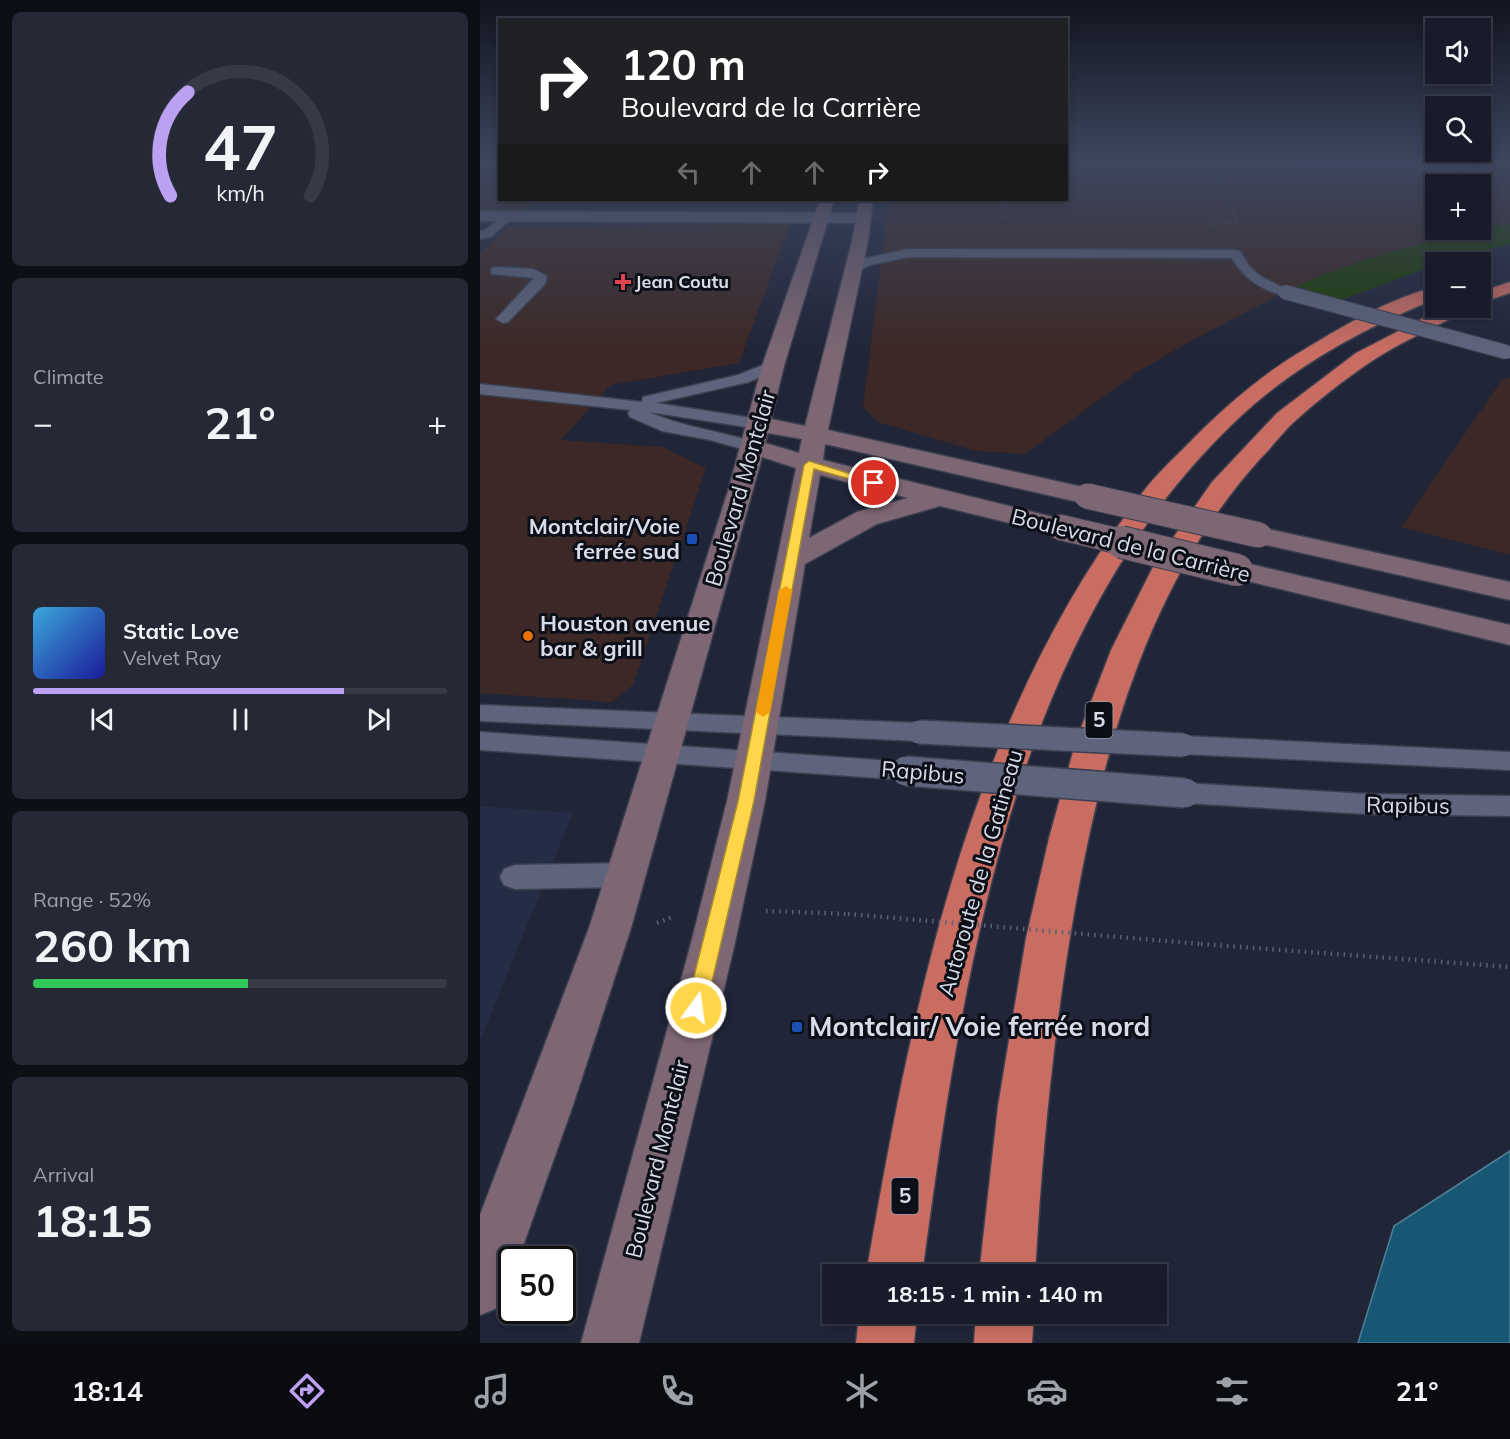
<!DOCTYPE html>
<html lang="en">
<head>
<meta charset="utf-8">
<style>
  body { margin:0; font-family:Mulish,sans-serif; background:#252936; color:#f1f3f6; height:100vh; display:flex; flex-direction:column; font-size:22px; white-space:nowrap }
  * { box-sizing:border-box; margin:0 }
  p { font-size:20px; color:#9fa1a8 }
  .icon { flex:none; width:33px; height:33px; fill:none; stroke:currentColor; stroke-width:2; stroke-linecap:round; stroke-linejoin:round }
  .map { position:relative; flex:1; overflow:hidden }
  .panel { display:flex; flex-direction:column; gap:12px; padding:12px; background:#0d0f17; width:480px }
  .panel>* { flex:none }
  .banner { position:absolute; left:18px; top:18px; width:570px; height:183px; border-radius:0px; box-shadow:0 3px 9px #0003,0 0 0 2px #363a47; background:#202124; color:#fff; overflow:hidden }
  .fabs { position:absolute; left:945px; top:18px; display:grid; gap:12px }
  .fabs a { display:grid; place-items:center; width:66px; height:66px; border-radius:0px; background:#181c2a; box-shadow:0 3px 9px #0003,0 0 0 2px #363a47; font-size:30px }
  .speed { position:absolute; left:18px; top:1246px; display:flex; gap:12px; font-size:30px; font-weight:700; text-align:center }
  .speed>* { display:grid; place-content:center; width:78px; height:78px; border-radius:50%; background:#181c2a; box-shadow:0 3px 9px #0003,0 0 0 2px #363a47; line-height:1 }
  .speed .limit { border:3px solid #111; border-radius:9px; background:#fff; color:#111 }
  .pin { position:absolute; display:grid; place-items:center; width:51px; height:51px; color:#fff; margin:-26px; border:3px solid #fff; border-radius:50%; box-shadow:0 2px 6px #0007 }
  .me { position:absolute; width:66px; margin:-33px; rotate:14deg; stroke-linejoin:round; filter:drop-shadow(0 0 4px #0008) }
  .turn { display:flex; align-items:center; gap:21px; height:126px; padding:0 24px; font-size:27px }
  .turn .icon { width:78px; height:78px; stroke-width:2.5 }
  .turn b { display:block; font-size:42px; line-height:51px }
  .lanes { display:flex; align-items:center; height:57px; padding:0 24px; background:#0003; justify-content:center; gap:30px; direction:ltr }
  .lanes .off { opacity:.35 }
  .big { font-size:45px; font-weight:700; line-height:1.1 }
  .panel .card { flex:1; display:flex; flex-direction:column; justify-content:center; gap:9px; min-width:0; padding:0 21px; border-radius:9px; background:#252936 }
  .panel .dial { align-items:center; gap:0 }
  .dial svg { height:156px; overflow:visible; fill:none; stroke:#363a47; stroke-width:7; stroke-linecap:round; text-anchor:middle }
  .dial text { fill:#f1f3f6; stroke:none }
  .song { display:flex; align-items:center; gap:18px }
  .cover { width:72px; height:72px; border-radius:9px; background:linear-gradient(135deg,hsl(200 70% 55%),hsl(240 70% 35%)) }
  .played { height:6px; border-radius:3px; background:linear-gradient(90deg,#bca0f2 75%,#363a47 75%) }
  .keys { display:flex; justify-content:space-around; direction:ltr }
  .heat { display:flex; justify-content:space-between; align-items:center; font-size:33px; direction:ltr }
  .charge { height:9px; border-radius:4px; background:linear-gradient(90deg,#34c759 52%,#363a47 0) }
  .trip { position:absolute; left:342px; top:1264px; width:345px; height:60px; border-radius:0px; background:#181c2a; box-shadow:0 3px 9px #0003,0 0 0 2px #363a47; font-weight:700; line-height:60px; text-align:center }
  .tab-bar { display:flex; height:96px; justify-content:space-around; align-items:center; background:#0a0b11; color:#9fa1a8 }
  .tab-bar .icon { width:42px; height:42px }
  .tab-bar .on { color:#bca0f2 }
  .tab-bar b { font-size:27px; color:#f1f3f6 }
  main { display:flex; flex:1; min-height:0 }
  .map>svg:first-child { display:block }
  .commercial { fill:#3c2826 }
  .built { fill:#252c45 }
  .green { fill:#1d3d05 }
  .water { fill:#175773; stroke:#517f96; stroke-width:1.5 }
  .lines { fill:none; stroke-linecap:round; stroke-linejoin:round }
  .service-casing { stroke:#3b3f4f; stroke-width:3 }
  .minor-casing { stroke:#3b3f4f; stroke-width:3 }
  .secondary-casing { stroke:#3b3f4f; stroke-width:3 }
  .motorway-casing { stroke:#3b3f4f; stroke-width:3 }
  .path-far1 { stroke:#5d6172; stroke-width:1.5; stroke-dasharray:1 2; stroke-linecap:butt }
  .path { stroke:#5d6172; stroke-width:4.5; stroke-dasharray:1.5 5; stroke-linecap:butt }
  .service { fill:#5d647b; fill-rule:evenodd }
  .minor { fill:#5d647b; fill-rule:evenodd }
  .secondary { fill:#7d6774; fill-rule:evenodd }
  .motorway { fill:#c96d62; fill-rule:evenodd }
  .service-bridge-far2-casing { stroke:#3b3f4f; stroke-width:16; stroke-linecap:butt }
  .service-bridge-far1-casing { stroke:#3b3f4f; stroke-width:26; stroke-linecap:butt }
  .service-bridge-casing { stroke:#3b3f4f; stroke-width:32; stroke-linecap:butt }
  .secondary-bridge-far1-casing { stroke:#3b3f4f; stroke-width:27; stroke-linecap:butt }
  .secondary-bridge-casing { stroke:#3b3f4f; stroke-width:34; stroke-linecap:butt }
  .path-bridge { stroke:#5d6172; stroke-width:4.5; stroke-dasharray:1.5 5; stroke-linecap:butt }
  .service-bridge-far2 { stroke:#5d647b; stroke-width:14 }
  .service-bridge-far1 { stroke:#5d647b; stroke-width:23 }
  .service-bridge { stroke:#5d647b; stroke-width:29 }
  .secondary-bridge-far1 { stroke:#7d6774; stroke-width:25 }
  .secondary-bridge { stroke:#7d6774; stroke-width:32 }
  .route { fill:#ffd54a; stroke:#a68a30; stroke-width:1.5 }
  .slow { fill:#f59e0b }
  .health-dot { fill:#e0444e; stroke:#0c0f17; stroke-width:2 }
  .transit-dot { fill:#1a4fb4; stroke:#0c0f17; stroke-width:2 }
  .food-dot { fill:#e8710a; stroke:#0c0f17; stroke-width:2 }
  .labels { text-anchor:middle; stroke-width:6; stroke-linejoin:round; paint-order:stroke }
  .far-poi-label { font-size:18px; font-weight:bold; fill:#d8dce9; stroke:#0c0f17; text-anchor:start }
  .shield { fill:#0c0f17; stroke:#9b9eaa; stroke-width:1.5 }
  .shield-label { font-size:21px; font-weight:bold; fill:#d8dce9 }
  .street-label { font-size:22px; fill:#d8dce9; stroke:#0c0f17 }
  .poi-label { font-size:22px; font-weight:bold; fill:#d8dce9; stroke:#0c0f17; text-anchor:end }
  .near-poi-label { font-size:27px; font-weight:bold; fill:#d8dce9; stroke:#0c0f17; text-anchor:start }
</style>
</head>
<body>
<main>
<section class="panel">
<div class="card dial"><svg viewBox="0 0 100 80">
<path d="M14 69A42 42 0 1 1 86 69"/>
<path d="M14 69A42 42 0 0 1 23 16" stroke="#bca0f2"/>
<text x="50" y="56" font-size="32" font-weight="700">47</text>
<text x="50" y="72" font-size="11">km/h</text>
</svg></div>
<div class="card"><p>Climate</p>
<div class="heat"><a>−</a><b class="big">21°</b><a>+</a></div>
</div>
<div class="card">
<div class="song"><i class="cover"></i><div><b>Static Love</b><p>Velvet Ray</p></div></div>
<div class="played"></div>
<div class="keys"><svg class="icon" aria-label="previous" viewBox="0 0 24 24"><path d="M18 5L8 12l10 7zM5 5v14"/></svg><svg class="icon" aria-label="pause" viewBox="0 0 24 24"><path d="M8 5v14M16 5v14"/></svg><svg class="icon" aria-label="next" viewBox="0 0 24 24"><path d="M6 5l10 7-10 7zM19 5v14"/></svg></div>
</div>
<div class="card"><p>Range · 52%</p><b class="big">260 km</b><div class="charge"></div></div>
<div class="card"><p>Arrival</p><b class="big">18:15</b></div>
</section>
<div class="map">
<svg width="1030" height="1343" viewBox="0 0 1030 1343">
  <rect width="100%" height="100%" fill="#202538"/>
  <path class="commercial" d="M 0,163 L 19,163 L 20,200 L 59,200 L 38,216 L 0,216 Z
    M 587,163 L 1030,163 L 1030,223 L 1000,229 L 1000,184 L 956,184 L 956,230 L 1000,230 L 890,258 L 842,275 L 805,292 L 707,343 L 656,373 L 545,454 L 496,451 L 398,422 L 383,407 L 409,200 L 586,200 Z
    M 310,224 L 259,363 L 131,385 L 81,440 L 183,447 L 226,468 L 153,685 L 132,702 L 0,693 L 0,253 L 28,226 Z
    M 1030,377 L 1030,555 L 921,527 L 1021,381 Z"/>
  <path class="built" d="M 0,806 L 93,813 L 0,1041 Z"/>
  <path class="green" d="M 1030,223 L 1030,244 L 956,262 L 955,265 L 861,300 L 815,287 C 883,256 957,239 1030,223 Z"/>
  <path class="water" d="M 1030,1151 L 1030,1343 L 878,1343 L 914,1226 Z"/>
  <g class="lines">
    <g class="service-casing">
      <path id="service" d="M 814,163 C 834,161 977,159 986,166 L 981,169 L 819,166 Z
        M 28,213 L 32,214 L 32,218 L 11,237 L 0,239 L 0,231 L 4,231 Z
        M 428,249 L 756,250 L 760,251 L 770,267 L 780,276 L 812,292 L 805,296 C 781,290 764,279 752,258 L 428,257 L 390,265 L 372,274 L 366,270 L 382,259 Z
        M 17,267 L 53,269 L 67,276 L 65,284 L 28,322 L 23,323 L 16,319 L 54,278 L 12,274 L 11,271 L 12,268 Z
        M 293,361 L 298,363 L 301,366 L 298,369 L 269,382 L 176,403 L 279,419 L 285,420 L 288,424 L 285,428 L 279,429 L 169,412 C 203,427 243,432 279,443 L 282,447 L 279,451 L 273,452 L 230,440 L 182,431 L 150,417 L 148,413 L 150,410 L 0,394 L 0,384 L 162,402 L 163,397 L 258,375 Z
        M 0,705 L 439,723 L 448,726 L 452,732 L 448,738 L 439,741 L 0,721 Z
        M 0,732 L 426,762 L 435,764 L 439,771 L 435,778 L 426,780 L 0,750 Z
        M 703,736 L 1030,752 L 1030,770 L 703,754 L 694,751 L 690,745 L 694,739 Z
        M 705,783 L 887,794 L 1030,796 L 1030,816 L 887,814 L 705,803 L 695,800 L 691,793 L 695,786 Z
        M 145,863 L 156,867 L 160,875 L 156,883 L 145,887 L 35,889 L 24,885 L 20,877 L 24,869 L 35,865 Z"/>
    </g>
    <g class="minor-casing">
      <path id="minor" d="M 0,211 L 384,213 L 392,218 L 384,223 L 0,221 Z"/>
    </g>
    <g class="secondary-casing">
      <path id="secondary" d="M 340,200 L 354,200 L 304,366 L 291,419 L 325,426 L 372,241 L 379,200 L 393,200 L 388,241 L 348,430 L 607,488 L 616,490 L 620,496 L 616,502 L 607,504 L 345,444 L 343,460 L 589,521 L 593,527 L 589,533 L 579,535 L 460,506 L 397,524 L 325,564 L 285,801 L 254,947 L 159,1343 L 101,1343 L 210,947 L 247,801 L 316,468 L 282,457 L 151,928 L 93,1105 L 38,1260 L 32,1260 C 32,1278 27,1291 20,1307 L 0,1315 L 0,1215 L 109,928 L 248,491 L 282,366 ZM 288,433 L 322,439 L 319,453 L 285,443 ZM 340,475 L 428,498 L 377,512 L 329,538 Z
        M 779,527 L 1030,582 L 1030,600 L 769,541 L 765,535 L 769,529 Z
        M 757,561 L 1030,625 L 1030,645 L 747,576 L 742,570 L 747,564 Z"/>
    </g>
    <g class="motorway-casing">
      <path id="motorway" d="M 1030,282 L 1030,293 L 1000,303 L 1000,292 Z
        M 956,287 L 956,299 C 886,327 817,364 761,416 C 531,630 482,979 442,1275 L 386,1275 C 433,1001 489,717 663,492 C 675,476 690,462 704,448 C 741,410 779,376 825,349 C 865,325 910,298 956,287 Z
        M 963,308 L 985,308 L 983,312 C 952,329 918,343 889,363 C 864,380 837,401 814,422 C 802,433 792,447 780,459 C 669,582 625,743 596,902 C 574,1025 562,1150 555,1275 L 499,1275 L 518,1106 L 546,938 L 569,838 L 596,741 L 631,650 L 674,565 L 732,482 L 797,413 L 876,353 Z
        M 379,1314 L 437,1314 L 434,1343 L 376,1343 Z
        M 496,1314 L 554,1314 L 552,1343 L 494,1343 Z"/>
    </g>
    <path class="path-far1" d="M 697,163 L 702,177
      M 586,176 L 799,177
      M 522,217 L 524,200
      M 729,226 L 728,222 L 759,223 L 736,177"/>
    <path class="path" d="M 286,911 L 368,914
      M 177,923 L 193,917
      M 721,944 L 1030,967"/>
    <use href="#service" class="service"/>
    <use href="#minor" class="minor"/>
    <use href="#secondary" class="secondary"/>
    <use href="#motorway" class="motorway"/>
    <g class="service-bridge-far2-casing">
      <path id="service-bridge-far2" d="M 805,292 L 1026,352"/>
    </g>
    <g class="service-bridge-far1-casing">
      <path id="service-bridge-far1" d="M 439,732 L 703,745"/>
    </g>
    <g class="service-bridge-casing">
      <path id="service-bridge" d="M 426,771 L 705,793"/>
    </g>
    <g class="secondary-bridge-far1-casing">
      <path id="secondary-bridge-far1" d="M 607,496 L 779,535
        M 579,527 L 647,543"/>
    </g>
    <g class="secondary-bridge-casing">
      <path id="secondary-bridge" d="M 641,542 L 757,570"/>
    </g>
    <path class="path-bridge" d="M 368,914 L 721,944"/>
    <use href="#service-bridge-far2" class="service-bridge-far2"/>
    <use href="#service-bridge-far1" class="service-bridge-far1"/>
    <use href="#service-bridge" class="service-bridge"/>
    <use href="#secondary-bridge-far1" class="secondary-bridge-far1"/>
    <use href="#secondary-bridge" class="secondary-bridge"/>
  </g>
  <linearGradient id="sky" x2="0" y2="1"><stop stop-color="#12141f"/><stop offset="0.46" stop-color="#3c465e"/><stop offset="1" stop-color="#3c465e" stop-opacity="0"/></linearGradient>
  <rect width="1030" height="351" fill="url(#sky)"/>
  <path class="route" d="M 329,461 L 400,483 L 394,486 L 334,469 L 274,801 L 226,1008 L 223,1014 L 216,1017 L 209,1014 L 206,1008 L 258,801 L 324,465 Z"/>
  <path class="slow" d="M 306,586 L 312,590 L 290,712 L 283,717 L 276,712 L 299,590 Z"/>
  <path class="health-dot" d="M140 273h6v6h6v6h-6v6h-6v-6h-6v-6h6z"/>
  <g class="transit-dot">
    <rect x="206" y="533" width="12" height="12" rx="3"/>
    <rect x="311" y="1021" width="12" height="12" rx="3"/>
  </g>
  <circle class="food-dot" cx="48" cy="636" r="6"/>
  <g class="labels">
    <g class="far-poi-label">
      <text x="155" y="288">Jean Coutu</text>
    </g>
    <g class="shield">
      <rect x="605.5" y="702" width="27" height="36" rx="4.5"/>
      <rect x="411.5" y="1178" width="27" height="36" rx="4.5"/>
    </g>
    <g class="shield-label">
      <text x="619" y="727">5</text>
      <text x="425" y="1203">5</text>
    </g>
    <g class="street-label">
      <text transform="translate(260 488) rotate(-74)" y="8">Boulevard Montclair</text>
      <text transform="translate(651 545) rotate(14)" y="8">Boulevard de la Carrière</text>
      <text transform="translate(443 772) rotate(5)" y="8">Rapibus</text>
      <text transform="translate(928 805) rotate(1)" y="8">Rapibus</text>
      <text transform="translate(500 873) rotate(-74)" y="8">Autoroute de la Gatineau</text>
      <text transform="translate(177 1159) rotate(-76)" y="8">Boulevard Montclair</text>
    </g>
    <g class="poi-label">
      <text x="200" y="534">Montclair/Voie<tspan x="200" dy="25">ferrée sud</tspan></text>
      <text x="60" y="631" text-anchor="start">Houston avenue<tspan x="60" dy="25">bar &amp; grill</tspan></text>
    </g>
    <g class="near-poi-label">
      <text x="329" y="1036">Montclair/ Voie ferrée nord</text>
    </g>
  </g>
</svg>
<div class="fabs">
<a><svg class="icon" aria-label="sound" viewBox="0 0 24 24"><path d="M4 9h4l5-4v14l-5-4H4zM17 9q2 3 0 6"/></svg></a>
<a><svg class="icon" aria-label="search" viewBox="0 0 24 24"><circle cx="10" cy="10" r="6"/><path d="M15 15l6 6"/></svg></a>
<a>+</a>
<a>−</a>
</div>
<div class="speed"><div class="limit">50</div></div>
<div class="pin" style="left:394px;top:483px;background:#d93025"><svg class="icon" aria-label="arrive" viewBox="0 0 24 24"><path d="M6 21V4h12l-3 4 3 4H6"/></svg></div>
<svg class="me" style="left:216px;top:1008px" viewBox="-20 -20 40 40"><circle r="17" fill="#ffd54a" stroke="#fff" stroke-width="3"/><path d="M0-11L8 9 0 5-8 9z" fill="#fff"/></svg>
<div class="trip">18:15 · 1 min · 140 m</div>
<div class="banner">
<div class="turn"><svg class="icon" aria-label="right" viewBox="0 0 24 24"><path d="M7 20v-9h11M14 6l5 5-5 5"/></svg><div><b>120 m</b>Boulevard de la Carrière</div></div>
<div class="lanes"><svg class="icon off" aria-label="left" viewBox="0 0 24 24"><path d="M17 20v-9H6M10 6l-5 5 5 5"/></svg><svg class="icon off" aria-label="ahead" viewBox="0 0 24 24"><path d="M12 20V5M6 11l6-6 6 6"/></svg><svg class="icon off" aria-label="ahead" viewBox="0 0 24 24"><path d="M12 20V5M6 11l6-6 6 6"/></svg><svg class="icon" aria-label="right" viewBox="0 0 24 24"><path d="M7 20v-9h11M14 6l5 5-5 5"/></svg></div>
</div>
</div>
</main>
<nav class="tab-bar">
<b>18:14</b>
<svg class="icon on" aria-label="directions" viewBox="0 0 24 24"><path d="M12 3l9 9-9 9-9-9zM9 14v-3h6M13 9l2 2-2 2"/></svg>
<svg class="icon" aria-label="music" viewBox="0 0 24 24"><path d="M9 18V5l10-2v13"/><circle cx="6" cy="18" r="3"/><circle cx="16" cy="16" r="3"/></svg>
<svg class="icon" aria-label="phone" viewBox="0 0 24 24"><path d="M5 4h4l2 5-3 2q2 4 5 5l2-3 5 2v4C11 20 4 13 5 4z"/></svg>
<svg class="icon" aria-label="climate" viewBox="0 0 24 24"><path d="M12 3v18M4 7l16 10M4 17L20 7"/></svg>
<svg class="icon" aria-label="car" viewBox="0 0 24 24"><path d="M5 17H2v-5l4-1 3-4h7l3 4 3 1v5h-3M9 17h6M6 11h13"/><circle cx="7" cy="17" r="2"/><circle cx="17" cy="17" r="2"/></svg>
<svg class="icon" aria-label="filters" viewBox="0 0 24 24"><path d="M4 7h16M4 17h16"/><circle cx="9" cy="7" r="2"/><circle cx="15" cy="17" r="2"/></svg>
<b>21°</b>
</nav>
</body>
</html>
